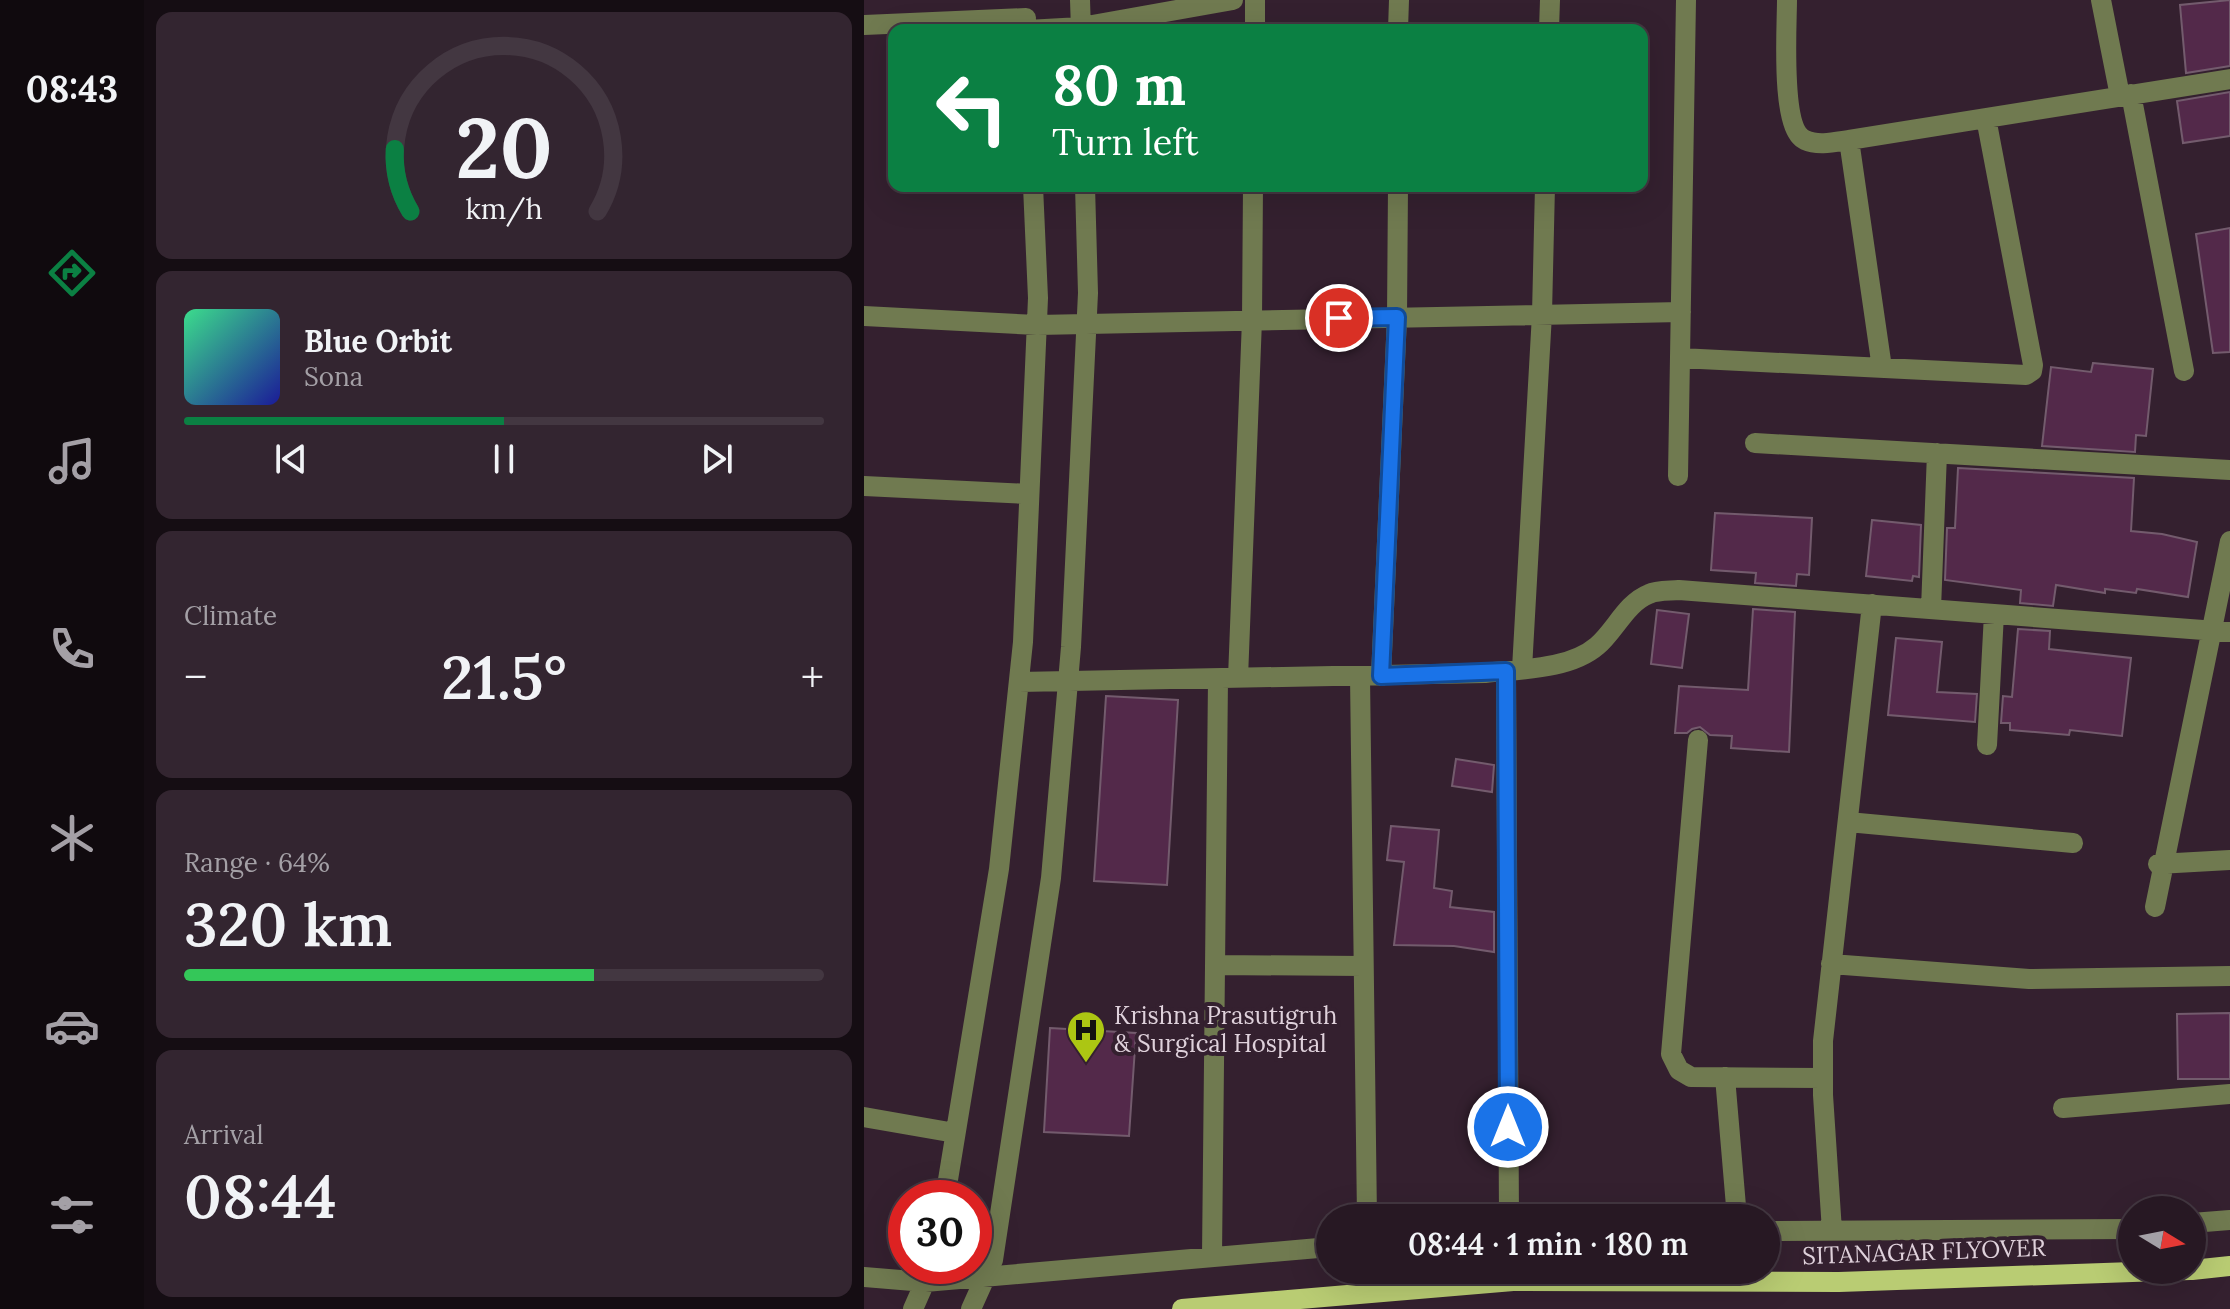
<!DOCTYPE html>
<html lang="en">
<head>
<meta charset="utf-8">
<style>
  body { margin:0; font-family:Lora,serif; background:#332530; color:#f1f3f6; height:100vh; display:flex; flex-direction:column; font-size:30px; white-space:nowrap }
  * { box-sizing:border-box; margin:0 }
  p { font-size:26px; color:#a4a0a6 }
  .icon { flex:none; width:44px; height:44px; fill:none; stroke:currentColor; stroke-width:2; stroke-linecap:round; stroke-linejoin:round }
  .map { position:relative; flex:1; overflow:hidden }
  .drawer { display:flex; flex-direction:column; gap:12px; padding:12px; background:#150d13; width:720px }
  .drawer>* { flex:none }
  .hud { position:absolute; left:24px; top:24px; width:760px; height:168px; border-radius:16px; box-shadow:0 8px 32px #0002,0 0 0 2px #433741; background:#0b8043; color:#fff; overflow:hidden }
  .needle { width:52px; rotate:100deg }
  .tools { position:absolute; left:1254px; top:1196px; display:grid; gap:16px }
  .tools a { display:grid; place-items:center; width:88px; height:88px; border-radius:50%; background:#271823; box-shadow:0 8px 32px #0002,0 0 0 2px #433741; font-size:40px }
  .speed { position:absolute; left:24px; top:1180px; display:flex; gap:16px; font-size:40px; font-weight:700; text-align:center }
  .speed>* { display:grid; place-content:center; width:104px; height:104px; border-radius:50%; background:#271823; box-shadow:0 8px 32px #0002,0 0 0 2px #433741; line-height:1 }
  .speed .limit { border:12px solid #d22; background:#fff; color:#111 }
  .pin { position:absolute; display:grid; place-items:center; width:68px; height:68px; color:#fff; margin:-34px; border:4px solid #fff; border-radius:50%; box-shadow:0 2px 8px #0007 }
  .me { position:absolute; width:88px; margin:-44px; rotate:0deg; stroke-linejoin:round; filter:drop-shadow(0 0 6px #0008) }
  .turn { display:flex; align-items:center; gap:28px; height:168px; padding:0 32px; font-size:36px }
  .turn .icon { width:104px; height:104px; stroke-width:2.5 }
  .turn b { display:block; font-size:56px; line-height:68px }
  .big { font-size:60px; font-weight:600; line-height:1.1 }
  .drawer .widget { flex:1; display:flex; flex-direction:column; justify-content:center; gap:12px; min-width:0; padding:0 28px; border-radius:16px; background:#332530 }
  .drawer .dial { align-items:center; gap:0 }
  .dial svg { height:208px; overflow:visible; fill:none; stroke:#433741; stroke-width:7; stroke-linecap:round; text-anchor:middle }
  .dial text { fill:#f1f3f6; stroke:none }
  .song { display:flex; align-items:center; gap:24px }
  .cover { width:96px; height:96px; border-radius:12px; background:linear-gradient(135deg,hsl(150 70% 55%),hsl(240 70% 35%)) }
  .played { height:8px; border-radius:4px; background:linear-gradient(90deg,#0b8043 50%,#433741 50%) }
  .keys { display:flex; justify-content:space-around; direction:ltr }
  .heat { display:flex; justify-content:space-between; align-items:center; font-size:44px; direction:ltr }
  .charge { height:12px; border-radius:6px; background:linear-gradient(90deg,#34c759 64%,#433741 0) }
  .trip { position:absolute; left:452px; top:1204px; width:464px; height:80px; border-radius:40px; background:#271823; box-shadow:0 8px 32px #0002,0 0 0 2px #433741; font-weight:600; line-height:80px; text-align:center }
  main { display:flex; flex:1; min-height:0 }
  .tab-bar { display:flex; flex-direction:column; width:144px; justify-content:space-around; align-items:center; background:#100a0e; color:#a4a0a6 }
  .tab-bar .icon { width:56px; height:56px }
  .tab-bar .active { color:#0b8043 }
  .tab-bar b { font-size:36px; color:#f1f3f6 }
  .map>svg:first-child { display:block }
  .building { fill:#53294a; stroke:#735b6d; stroke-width:2 }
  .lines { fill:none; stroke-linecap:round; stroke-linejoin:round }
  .minor { stroke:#707a50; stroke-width:20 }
  .major { stroke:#b9cc73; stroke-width:20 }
  .route-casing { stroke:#114b97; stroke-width:20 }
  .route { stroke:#1a73e8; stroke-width:14 }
  .labels { text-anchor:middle; stroke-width:8; stroke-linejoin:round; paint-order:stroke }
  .poi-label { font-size:24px; fill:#dfd1db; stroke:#34202f; text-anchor:start }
  .street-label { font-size:24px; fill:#dfd1db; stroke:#34202f }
</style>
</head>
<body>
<main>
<nav class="tab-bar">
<b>08:43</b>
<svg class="icon active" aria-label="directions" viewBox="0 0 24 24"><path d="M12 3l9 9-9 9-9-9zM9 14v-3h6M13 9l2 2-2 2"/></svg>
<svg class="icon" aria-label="music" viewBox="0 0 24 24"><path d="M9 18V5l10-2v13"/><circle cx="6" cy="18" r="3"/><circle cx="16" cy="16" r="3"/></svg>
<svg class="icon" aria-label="phone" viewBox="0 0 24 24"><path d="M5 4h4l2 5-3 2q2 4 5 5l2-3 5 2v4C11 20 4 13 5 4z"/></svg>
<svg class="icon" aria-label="climate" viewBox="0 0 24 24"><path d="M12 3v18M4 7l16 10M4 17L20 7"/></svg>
<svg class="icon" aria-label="car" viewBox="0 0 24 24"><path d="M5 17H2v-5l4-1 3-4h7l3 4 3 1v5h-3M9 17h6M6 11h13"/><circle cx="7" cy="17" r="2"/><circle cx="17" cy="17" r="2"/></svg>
<svg class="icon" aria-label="filters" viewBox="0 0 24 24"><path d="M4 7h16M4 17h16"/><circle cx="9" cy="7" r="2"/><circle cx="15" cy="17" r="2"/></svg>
</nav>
<section class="drawer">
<div class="widget dial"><svg viewBox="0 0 100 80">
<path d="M14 69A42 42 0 1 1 86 69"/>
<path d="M14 69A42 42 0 0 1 8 45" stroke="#0b8043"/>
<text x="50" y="56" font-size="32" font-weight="700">20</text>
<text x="50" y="72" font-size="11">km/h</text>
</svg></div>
<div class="widget">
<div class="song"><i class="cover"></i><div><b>Blue Orbit</b><p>Sona</p></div></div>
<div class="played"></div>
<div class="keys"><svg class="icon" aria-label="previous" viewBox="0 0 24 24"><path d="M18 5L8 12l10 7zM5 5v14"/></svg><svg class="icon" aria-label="pause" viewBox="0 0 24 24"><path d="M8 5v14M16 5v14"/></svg><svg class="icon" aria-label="next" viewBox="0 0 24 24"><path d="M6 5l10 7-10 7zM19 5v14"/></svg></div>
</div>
<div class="widget"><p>Climate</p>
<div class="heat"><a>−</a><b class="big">21.5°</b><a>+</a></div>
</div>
<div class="widget"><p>Range · 64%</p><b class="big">320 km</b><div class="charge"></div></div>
<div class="widget"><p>Arrival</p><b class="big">08:44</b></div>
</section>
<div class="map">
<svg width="1366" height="1309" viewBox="0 0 1366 1309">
  <rect width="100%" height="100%" fill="#34202f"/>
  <path class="building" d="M 1366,0 L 1366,66 L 1322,73 L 1316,5 Z
    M 1366,92 L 1366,136 L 1319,143 L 1313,101 Z
    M 1366,228 L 1366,352 L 1349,353 L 1332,234 Z
    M 1229,363 L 1289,369 L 1282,436 L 1272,435 L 1271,452 L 1178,446 L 1187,367 L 1227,372 Z
    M 1094,468 L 1270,478 L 1267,531 L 1298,534 L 1333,542 L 1324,597 L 1273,589 L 1272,593 L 1241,589 L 1241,593 L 1192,585 L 1189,606 L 1156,603 L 1157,590 L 1081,580 L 1083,528 L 1091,528 Z
    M 851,513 L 948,518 L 945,575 L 933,574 L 932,586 L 891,583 L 892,573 L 847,570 Z
    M 1008,520 L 1057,525 L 1055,577 L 1049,576 L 1048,581 L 1002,576 Z
    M 889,609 L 931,612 L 925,752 L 867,748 L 868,736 L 846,735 L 836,727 L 828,729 L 823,733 L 811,733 L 815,686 L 884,690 Z
    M 793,610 L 825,614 L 818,668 L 787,664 Z
    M 1154,629 L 1186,631 L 1185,649 L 1267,658 L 1258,736 L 1206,730 L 1205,735 L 1146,730 L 1146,723 L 1137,723 L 1139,696 L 1148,697 Z
    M 1032,638 L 1078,642 L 1073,692 L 1113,694 L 1111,722 L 1024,715 Z
    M 242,696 L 314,700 L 303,885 L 230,881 Z
    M 592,759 L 630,765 L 628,792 L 588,786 Z
    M 527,826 L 575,830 L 570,888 L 588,891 L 586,907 L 630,912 L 630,952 L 590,946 L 530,945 L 540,862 L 523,860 Z
    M 1366,1013 L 1366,1079 L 1314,1079 L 1313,1014 Z
    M 186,1028 L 272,1033 L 265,1136 L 180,1132 Z"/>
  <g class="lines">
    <path class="minor" d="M 216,0 L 217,30
      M 923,0 C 923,27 916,129 941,140 C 954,146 971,142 985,140 L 1366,79
      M 1237,0 L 1256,96
      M 0,25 L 162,18
      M 163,30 L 217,27 L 369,0
      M 391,30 L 391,0
      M 534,30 L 535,0
      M 685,30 L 686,0
      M 1267,94 L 1320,371
      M 985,140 L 1018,368
      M 0,316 L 173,325 L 817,312
      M 816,358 L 1162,375 L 1168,371 L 1169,365 L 1122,118
      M 891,443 L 1366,470
      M 814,476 L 822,0
      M 0,486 L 165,494
      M 1067,609 L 1073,453
      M 658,669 L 678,314 L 681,186
      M 642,671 L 645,1218
      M 496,676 L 503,1218
      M 517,676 L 533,317 L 534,186
      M 374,678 L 388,320 L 389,186
      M 155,682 L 621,673 C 655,669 705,670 733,646 C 751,631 762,603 785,594 C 793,590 806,591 815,590 L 1366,632
      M 834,740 L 807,1054 L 815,1070 L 827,1077 L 959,1078
      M 1123,745 L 1130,614
      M 984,822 L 1209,843
      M 1294,864 L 1366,860
      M 1291,907 L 1366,541
      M 967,964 L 1165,979 L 1366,976
      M 351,965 L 499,966
      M 861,1077 L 873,1218
      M 1199,1108 L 1366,1094
      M 0,1117 L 91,1133
      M 81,1198 L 135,869 L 159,642 L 174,298 L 169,186
      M 1328,1223 L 1366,1220
      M 902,1231 L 1268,1229
      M 968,1231 L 959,1095 L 959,1041 L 1008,604
      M 348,1256 L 354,679
      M 0,1277 L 61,1282 L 466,1247
      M 49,1309 L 68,1266
      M 107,1309 L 129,1260 L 187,878 L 207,647 L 224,293 L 221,186"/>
    <path class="major" d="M 1328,1270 L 1366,1266
      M 318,1309 L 649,1281 L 975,1282 L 1326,1270"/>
  </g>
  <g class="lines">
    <g class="route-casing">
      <path id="route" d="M 475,318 L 533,317 L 517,676 L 642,671 L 644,1127"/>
    </g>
    <use href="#route" class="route"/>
  </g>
  <defs>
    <g id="hospital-pin" transform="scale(2)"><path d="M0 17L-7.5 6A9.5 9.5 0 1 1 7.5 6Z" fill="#acc613" stroke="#34202f"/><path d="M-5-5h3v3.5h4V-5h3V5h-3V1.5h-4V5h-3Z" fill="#111"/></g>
  </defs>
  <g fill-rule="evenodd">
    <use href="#hospital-pin" x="222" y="1030"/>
  </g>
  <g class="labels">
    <g class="poi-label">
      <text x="250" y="1024">Krishna Prasutigruh<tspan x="250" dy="28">&amp; Surgical Hospital</tspan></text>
    </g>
    <g class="street-label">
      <text transform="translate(1060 1252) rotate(-2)" y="8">SITANAGAR FLYOVER</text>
    </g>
  </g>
</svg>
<div class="tools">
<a><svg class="needle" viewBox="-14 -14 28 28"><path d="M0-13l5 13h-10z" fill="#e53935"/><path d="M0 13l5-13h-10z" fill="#a4a0a6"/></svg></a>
</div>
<div class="speed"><div class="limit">30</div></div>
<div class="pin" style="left:475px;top:318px;background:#d93025"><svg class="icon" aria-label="arrive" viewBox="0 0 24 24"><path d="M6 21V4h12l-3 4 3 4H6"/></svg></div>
<svg class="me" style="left:644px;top:1127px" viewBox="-20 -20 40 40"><circle r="17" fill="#1a73e8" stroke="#fff" stroke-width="3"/><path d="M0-11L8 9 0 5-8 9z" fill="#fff"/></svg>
<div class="trip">08:44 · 1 min · 180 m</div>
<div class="hud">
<div class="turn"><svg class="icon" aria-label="left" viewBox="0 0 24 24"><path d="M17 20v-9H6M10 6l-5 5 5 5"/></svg><div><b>80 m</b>Turn left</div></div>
</div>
</div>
</main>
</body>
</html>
